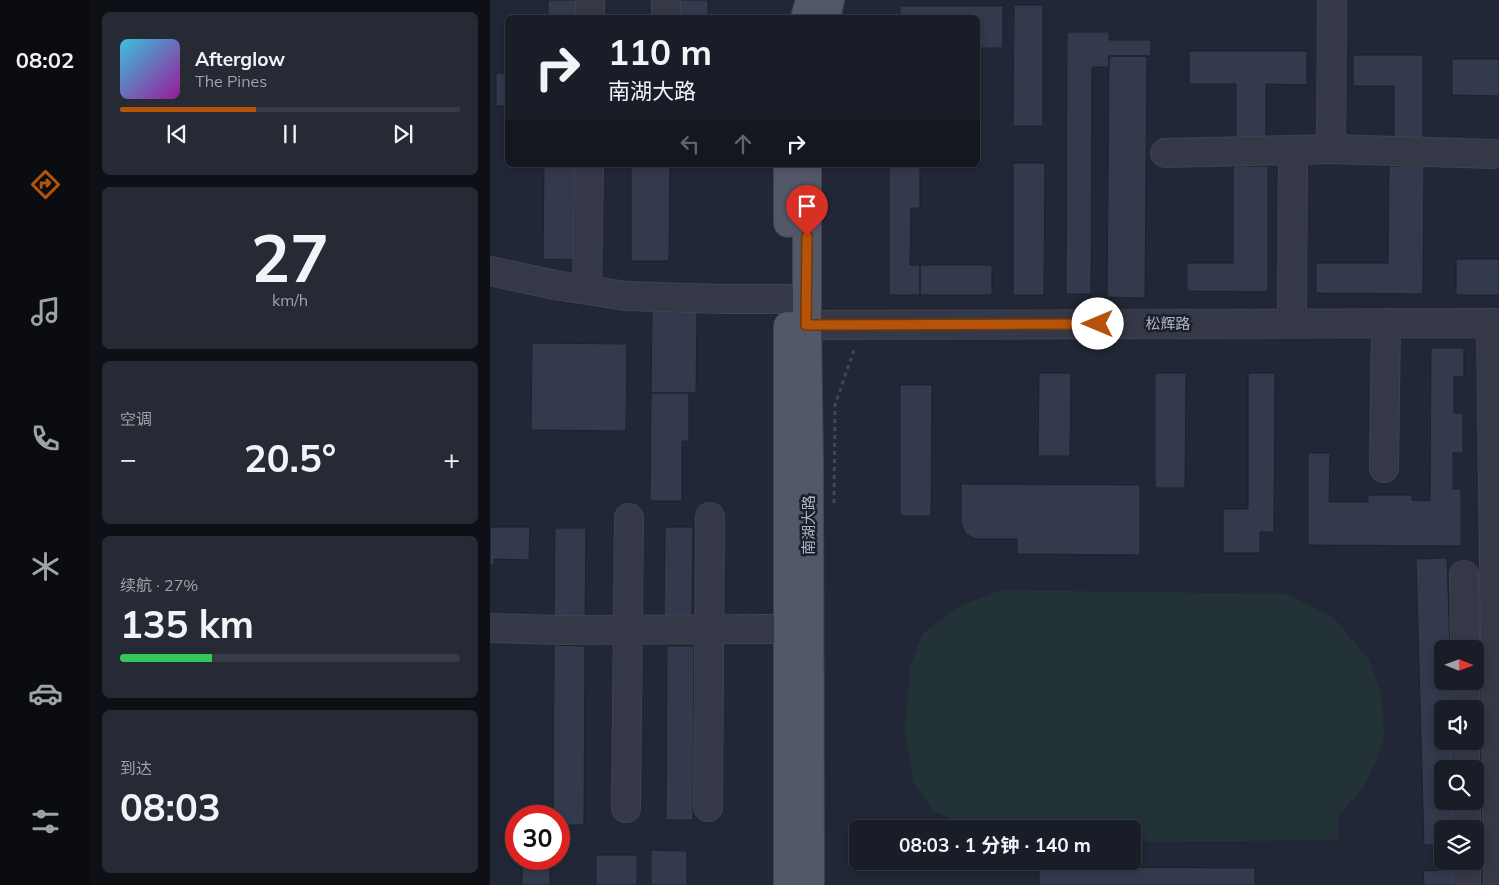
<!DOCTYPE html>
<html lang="zh">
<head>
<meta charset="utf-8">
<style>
  body { margin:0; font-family:Mulish,"Noto Sans SC",sans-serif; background:#262a34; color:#f1f3f6; height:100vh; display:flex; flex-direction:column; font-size:19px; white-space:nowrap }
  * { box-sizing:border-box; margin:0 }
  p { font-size:16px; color:#9fa2a8 }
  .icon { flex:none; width:28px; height:28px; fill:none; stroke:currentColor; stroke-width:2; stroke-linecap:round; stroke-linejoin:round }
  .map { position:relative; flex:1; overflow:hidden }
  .panel { display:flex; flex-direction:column; gap:12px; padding:12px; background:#0e1016; width:400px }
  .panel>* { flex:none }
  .top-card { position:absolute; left:15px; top:15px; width:475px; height:152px; border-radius:8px; box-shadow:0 2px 8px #0003,0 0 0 1px #373b45; background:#191d28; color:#f1f3f6; overflow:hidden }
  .needle { width:32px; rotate:91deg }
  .controls { position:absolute; left:944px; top:640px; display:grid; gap:10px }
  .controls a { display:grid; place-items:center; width:50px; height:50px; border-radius:8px; background:#191d28; box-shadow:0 2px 8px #0003,0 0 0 1px #373b45; font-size:25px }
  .speed { position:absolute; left:15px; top:805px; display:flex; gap:10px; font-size:25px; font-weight:700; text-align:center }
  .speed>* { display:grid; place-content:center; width:65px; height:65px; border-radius:50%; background:#191d28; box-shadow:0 2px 8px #0003,0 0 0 1px #373b45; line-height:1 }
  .speed .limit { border:8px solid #d22; background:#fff; color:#111 }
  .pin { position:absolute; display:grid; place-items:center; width:42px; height:42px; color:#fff; margin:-51px -21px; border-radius:50% 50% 50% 0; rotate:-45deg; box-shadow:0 0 5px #0007 }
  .pin .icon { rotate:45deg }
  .me { position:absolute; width:55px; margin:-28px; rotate:270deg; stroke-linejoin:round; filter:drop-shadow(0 0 4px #0008) }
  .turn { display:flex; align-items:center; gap:18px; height:105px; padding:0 20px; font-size:22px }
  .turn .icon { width:65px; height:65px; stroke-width:2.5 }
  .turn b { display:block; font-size:35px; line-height:42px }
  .lanes { display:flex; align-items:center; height:48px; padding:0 20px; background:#0003; justify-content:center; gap:25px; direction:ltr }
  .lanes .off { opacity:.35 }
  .big { font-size:38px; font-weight:700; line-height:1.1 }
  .panel .widget { flex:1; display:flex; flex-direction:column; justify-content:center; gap:8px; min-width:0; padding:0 18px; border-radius:8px; background:#262a34 }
  .panel .dial { align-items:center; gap:0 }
  .dial b { font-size:65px; line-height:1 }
  .song { display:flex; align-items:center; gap:15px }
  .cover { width:60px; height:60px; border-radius:8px; background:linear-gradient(135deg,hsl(190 70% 55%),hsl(300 70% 35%)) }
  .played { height:5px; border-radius:2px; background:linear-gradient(90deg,#b45309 40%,#373b45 40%) }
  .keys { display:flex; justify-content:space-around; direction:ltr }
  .heat { display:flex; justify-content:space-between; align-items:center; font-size:28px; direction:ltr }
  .charge { height:8px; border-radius:4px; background:linear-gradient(90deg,#34c759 27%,#373b45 0) }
  .trip { position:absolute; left:359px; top:820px; width:292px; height:50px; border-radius:8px; background:#191d28; box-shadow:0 2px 8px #0003,0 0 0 1px #373b45; font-weight:700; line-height:50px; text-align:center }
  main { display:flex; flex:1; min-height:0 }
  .tab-bar { display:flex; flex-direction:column; width:90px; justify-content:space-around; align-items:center; background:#0a0c10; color:#9fa2a8 }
  .tab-bar .icon { width:35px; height:35px }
  .tab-bar .active { color:#b45309 }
  .tab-bar b { font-size:22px; color:#f1f3f6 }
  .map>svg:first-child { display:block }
  .green { fill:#233237 }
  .building { fill:#333a4d; stroke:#1c212d }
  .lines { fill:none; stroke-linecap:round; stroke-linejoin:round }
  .minor-casing { stroke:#3e4351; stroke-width:30 }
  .major-casing { stroke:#3e4351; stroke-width:30 }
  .path { stroke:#3c4b50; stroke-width:3; stroke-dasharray:4 4; stroke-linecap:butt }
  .minor { stroke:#353947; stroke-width:28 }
  .major { stroke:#525867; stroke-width:28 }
  .route-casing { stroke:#753606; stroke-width:12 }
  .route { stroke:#b45309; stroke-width:9 }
  .labels { text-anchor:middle; stroke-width:5; stroke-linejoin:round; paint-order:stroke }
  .street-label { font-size:15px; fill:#afb4c4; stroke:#1a1f2b }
</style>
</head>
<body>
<main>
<nav class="tab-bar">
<b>08:02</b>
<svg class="icon active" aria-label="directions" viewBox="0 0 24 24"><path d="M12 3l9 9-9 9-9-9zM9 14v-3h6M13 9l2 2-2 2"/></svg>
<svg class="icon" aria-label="music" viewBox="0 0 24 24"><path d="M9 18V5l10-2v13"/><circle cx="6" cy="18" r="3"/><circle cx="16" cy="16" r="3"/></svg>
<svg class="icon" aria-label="phone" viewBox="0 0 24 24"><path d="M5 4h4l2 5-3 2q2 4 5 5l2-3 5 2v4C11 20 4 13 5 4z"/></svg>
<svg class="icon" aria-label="climate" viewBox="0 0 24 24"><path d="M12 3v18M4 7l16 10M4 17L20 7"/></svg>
<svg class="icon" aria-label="car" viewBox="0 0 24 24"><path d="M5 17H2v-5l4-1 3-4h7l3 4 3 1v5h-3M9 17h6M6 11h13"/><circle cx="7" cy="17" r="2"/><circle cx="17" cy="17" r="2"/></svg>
<svg class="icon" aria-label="filters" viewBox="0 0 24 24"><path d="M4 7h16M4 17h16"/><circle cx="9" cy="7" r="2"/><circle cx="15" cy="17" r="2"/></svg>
</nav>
<section class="panel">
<div class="widget">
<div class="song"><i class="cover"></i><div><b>Afterglow</b><p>The Pines</p></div></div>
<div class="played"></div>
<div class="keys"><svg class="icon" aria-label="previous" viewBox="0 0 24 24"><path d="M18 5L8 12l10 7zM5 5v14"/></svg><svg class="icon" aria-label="pause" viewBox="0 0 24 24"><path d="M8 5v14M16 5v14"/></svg><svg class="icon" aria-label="next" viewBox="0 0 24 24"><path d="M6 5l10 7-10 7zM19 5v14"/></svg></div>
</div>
<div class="widget dial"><b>27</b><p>km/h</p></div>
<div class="widget"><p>空调</p>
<div class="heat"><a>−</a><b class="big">20.5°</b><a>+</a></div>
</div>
<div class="widget"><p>续航 · 27%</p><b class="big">135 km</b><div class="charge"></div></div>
<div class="widget"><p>到达</p><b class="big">08:03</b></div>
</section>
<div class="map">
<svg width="1009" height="885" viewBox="0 0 1009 885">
  <rect width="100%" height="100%" fill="#212736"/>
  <path class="green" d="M 510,590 L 796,594 L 844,618 L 879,660 L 891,694 L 894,735 L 886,761 L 873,788 L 848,816 L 848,840 L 643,842 L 642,829 L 459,829 L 459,818 L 443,811 L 423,782 L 415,733 L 420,666 L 433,633 L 471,606 Z"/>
  <path class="building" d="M 58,0 L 91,0 L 91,18 L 58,18 Z
    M 187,0 L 218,0 L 218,18 L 187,18 Z
    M 524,5 L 553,5 L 553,126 L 523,126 Z
    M 410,6 L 513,6 L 513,48 L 488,48 L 488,18 L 410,18 Z
    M 577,32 L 619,32 L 619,40 L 661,40 L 661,56 L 619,56 L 619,67 L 602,67 L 601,294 L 576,294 Z
    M 699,51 L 817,51 L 817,85 L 776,84 L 776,140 L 746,139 L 746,84 L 699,84 Z
    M 863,55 L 933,55 L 933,141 L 904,141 L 904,86 L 863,86 Z
    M 619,56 L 657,56 L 655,298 L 617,297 Z
    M 962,59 L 1009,59 L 1009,96 L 962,95 Z
    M 6,73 L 18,73 L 18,106 L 6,106 Z
    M 523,163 L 555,163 L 554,295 L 523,295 Z
    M 54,165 L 90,165 L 89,260 L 53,259 Z
    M 141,165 L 180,165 L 179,261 L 141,261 Z
    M 415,165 L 451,165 L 451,166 L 415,166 Z
    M 399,166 L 430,166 L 430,208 L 421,208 L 420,265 L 430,265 L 430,295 L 399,295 Z
    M 743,166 L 778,166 L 778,292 L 697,291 L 697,263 L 743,263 Z
    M 899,166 L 934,166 L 933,294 L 826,293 L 826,263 L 898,263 Z
    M 966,259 L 1009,259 L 1009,295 L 966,295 Z
    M 430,265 L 502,265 L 502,295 L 430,295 Z
    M 162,309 L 207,310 L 206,393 L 161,393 Z
    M 42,343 L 137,344 L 136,431 L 41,430 Z
    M 941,348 L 974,348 L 974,377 L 964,377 L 964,413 L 973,413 L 973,453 L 963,453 L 963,489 L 971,489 L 971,546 L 818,545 L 818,453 L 840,453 L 839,502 L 878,502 L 878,495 L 922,495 L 922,500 L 940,501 Z
    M 549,373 L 581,373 L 580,456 L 548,456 Z
    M 665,373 L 696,373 L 695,488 L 665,488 Z
    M 758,373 L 785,373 L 784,532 L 770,532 L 770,553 L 733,553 L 733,509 L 758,509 Z
    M 410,385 L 442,385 L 441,516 L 410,516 Z
    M 161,393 L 199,393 L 199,441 L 192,441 L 192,501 L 160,501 Z
    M 471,484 L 650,485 L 650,555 L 527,554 L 527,539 L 485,539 L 475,533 L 471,523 Z
    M 0,527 L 40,527 L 39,560 L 4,559 L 4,565 L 0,565 Z
    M 175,527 L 203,527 L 202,618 L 174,617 Z
    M 65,528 L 96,528 L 95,620 L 64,619 Z
    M 957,558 L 960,649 L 952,649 L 952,681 L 961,681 L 961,709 L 952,709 L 952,741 L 962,741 L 963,769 L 952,769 L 952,801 L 964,801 L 965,829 L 952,829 L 952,845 L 934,845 L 926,559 Z
    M 64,645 L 95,646 L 94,825 L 69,825 L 69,816 L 63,816 Z
    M 177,646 L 204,646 L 203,820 L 176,820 Z
    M 161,850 L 197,851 L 197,885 L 161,885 Z
    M 106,855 L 147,855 L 147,885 L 106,885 Z
    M 32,859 L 60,859 L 60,885 L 32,885 Z
    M 549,867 L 765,868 L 765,885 L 549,885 Z
    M 961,870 L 962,885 L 934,885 L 933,871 Z"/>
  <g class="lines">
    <g class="minor-casing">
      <path id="minor" d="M 176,0 L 176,18
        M 100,18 L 100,0
        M 841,149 L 842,0
        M 675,153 L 841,149 L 1003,154
        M 0,271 L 65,285 L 136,296 L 233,299 L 298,299
        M 97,290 L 99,165
        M 802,323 L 803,150
        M 1001,323 L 1008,885
        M 317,325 L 1009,323
        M 894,468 L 896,323
        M 974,575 L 975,649
        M 0,628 L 70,630 L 298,629
        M 975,681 L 975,709
        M 975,741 L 975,769
        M 976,801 L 976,829
        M 218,807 L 220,517
        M 136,808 L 139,518
        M 976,861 L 976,885"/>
    </g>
    <g class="major-casing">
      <path id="major" d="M 315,18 L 320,0
        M 336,18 L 340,0
        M 298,165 L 298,223
        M 317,165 L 317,325 L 319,467 L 320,885
        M 298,885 L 298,326"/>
    </g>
    <path class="path" d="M 344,503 L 345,405 L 365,347"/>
    <use href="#minor" class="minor"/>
    <use href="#major" class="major"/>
  </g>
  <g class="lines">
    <g class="route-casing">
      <path id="route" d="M 317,236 L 316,325 L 608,324"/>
    </g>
    <use href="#route" class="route"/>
  </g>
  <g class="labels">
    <g class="street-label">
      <text x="678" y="329">松辉路</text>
      <text transform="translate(319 525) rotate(-90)" y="5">南湖大路</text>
    </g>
  </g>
</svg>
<div class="controls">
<a><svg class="needle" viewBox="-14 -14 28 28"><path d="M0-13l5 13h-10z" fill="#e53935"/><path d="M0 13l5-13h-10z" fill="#9fa2a8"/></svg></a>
<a><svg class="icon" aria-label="sound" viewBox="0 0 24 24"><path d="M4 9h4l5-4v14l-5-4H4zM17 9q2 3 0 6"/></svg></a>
<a><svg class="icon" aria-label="search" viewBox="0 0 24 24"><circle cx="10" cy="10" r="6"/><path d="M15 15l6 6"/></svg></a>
<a><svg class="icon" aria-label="layers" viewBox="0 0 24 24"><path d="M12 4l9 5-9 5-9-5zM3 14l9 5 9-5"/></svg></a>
</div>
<div class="speed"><div class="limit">30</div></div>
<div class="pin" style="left:317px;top:236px;background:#d93025"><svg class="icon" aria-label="arrive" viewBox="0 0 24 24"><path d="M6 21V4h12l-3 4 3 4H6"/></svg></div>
<svg class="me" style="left:608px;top:324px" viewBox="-20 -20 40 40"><circle r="19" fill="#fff"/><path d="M0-13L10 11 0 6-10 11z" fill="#b45309"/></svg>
<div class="trip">08:03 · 1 分钟 · 140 m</div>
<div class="top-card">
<div class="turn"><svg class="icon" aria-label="right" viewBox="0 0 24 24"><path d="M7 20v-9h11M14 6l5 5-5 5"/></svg><div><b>110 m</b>南湖大路</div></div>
<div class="lanes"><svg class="icon off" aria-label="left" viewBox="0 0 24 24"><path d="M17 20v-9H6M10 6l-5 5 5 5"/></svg><svg class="icon off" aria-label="ahead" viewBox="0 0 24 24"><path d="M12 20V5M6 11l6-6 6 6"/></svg><svg class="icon" aria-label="right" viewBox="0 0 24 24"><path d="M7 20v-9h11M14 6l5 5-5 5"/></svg></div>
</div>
</div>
</main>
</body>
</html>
